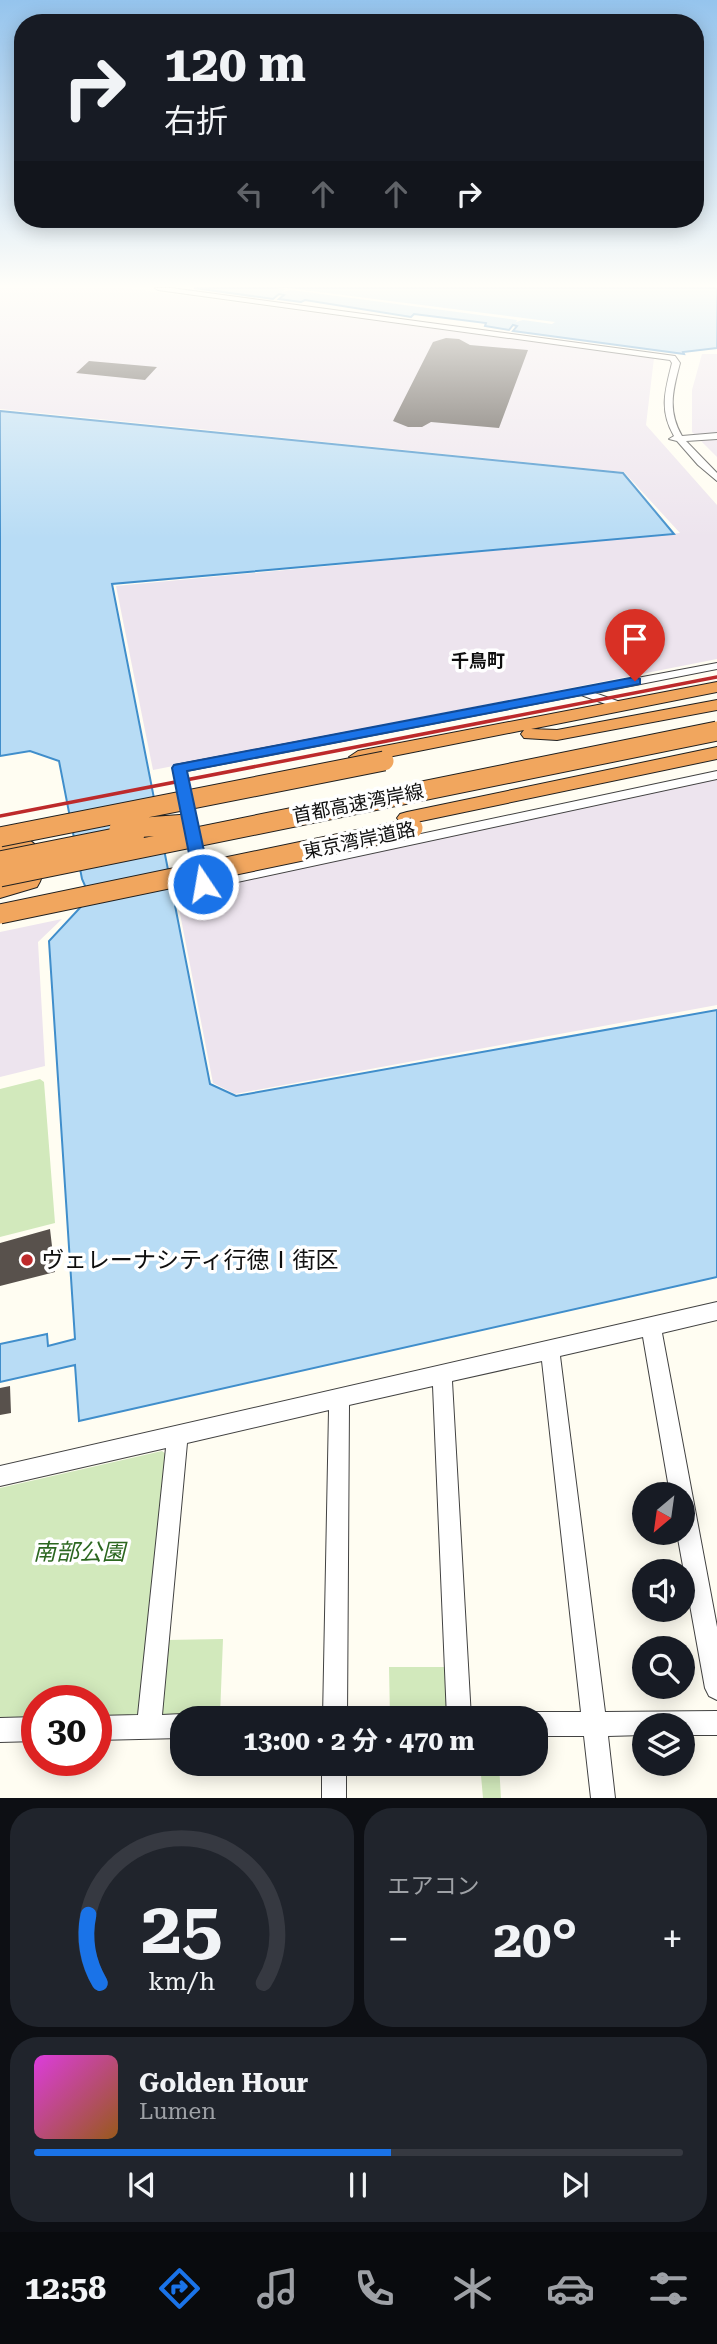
<!DOCTYPE html>
<html lang="ja">
<head>
<meta charset="utf-8">
<style>
  body { margin:0; font-family:"Roboto Serif","Noto Sans JP",serif; background:#20242c; color:#f1f3f6; height:100vh; display:flex; flex-direction:column; font-size:26px; white-space:nowrap }
  * { box-sizing:border-box; margin:0 }
  p { font-size:23px; color:#9ea1a6 }
  .icon { flex:none; width:38px; height:38px; fill:none; stroke:currentColor; stroke-width:2; stroke-linecap:round; stroke-linejoin:round }
  .map { position:relative; height:1798px; overflow:hidden }
  .side { display:flex; flex-direction:column; gap:10px; padding:10px; background:#0d0f14; flex:1 }
  .side>* { flex:none }
  .banner { position:absolute; left:14px; top:14px; width:690px; height:214px; border-radius:28px; box-shadow:0 4px 18px #0003; background:#171b24; color:#f1f3f6; overflow:hidden }
  .needle { width:46px; rotate:209deg }
  .tools { position:absolute; left:632px; top:1482px; display:grid; gap:14px }
  .tools a { display:grid; place-items:center; width:63px; height:63px; border-radius:50%; background:#171b24; box-shadow:0 4px 18px #0003; font-size:35px }
  .speed { position:absolute; left:21px; top:1685px; display:flex; gap:14px; font-size:35px; font-weight:700; text-align:center }
  .speed>* { display:grid; place-content:center; width:91px; height:91px; border-radius:50%; background:#171b24; box-shadow:0 4px 18px #0003; line-height:1 }
  .speed .limit { border:10px solid #d22; background:#fff; color:#111 }
  .pin { position:absolute; display:grid; place-items:center; width:60px; height:60px; color:#fff; margin:-72px -30px; border-radius:50% 50% 50% 0; rotate:-45deg; box-shadow:0 0 7px #0007 }
  .pin .icon { rotate:45deg }
  .me { position:absolute; width:77px; margin:-38px; rotate:348deg; stroke-linejoin:round; filter:drop-shadow(0 0 5px #0008) }
  .turn { display:flex; align-items:center; gap:24px; height:147px; padding:0 35px; font-size:32px }
  .turn .icon { width:91px; height:91px; stroke-width:2.5 }
  .turn b { display:block; font-size:49px; line-height:60px }
  .lanes { display:flex; align-items:center; height:66px; padding:0 35px; background:#0003; justify-content:center; gap:35px; direction:ltr }
  .lanes .off { opacity:.35 }
  .big { font-size:52px; font-weight:700; line-height:1.1 }
  .side .card { flex:1; display:flex; flex-direction:column; justify-content:center; gap:10px; min-width:0; padding:0 24px; border-radius:28px; background:#20242c }
  .side .dial { align-items:center; gap:0 }
  .dial svg { height:182px; overflow:visible; fill:none; stroke:#363941; stroke-width:7; stroke-linecap:round; text-anchor:middle }
  .dial text { fill:#f1f3f6; stroke:none }
  .song { display:flex; align-items:center; gap:21px }
  .cover { width:84px; height:84px; border-radius:10px; background:linear-gradient(135deg,hsl(300 70% 55%),hsl(30 70% 35%)) }
  .played { height:7px; border-radius:4px; background:linear-gradient(90deg,#1a73e8 55%,#363941 55%) }
  .keys { display:flex; justify-content:space-around; direction:ltr }
  .heat { display:flex; justify-content:space-between; align-items:center; font-size:38px; direction:ltr }
  .side .tiles { flex:1; display:grid; gap:10px; grid-template-columns:1fr 1fr }
  .card:last-child { grid-column:span 2 }
  .trip { position:absolute; left:170px; top:1706px; width:378px; height:70px; border-radius:28px; background:#171b24; box-shadow:0 4px 18px #0003; font-weight:700; line-height:70px; text-align:center }
  .dock { display:flex; height:112px; justify-content:space-around; align-items:center; background:#090b0e; color:#9ea1a6 }
  .dock .icon { width:49px; height:49px }
  .dock .on { color:#1a73e8 }
  .dock b { font-size:32px; color:#f1f3f6 }
  .map>svg:first-child { display:block }
  .industrial { fill:#ede4ee }
  .green { fill:#d2e9bc }
  .water { fill:#b8dcf5; stroke:#408ecb; stroke-width:2 }
  .pier { fill:#fffdf2 }
  .building { fill:#58514c }
  .lines { fill:none; stroke-linecap:round; stroke-linejoin:round }
  .minor-casing { stroke:#424242; stroke-width:2 }
  .highway-casing { stroke:#202020; stroke-width:2 }
  .minor { fill:#fff; fill-rule:evenodd }
  .highway { fill:#f1a65e; fill-rule:evenodd }
  .rail { stroke:#bd2a2b; stroke-width:3.5 }
  .highway-bridge-casing { stroke:#202020; stroke-width:21; stroke-linecap:butt }
  .highway-bridge { stroke:#f1a65e; stroke-width:19 }
  .route { fill:#1a73e8; stroke:#114b97; stroke-width:2 }
  .poi-dot { fill:#bd2a2b; stroke:#fff; stroke-width:2.5 }
  .labels { text-anchor:middle; stroke-width:7; stroke-linejoin:round; paint-order:stroke }
  .far-neighbourhood-label { font-size:18px; font-weight:bold; fill:#0f0f0f; stroke:#fff }
  .street-label { font-size:19px; fill:#0f0f0f; stroke:#fff }
  .near-poi-label { font-size:23px; fill:#0f0f0f; stroke:#fff; text-anchor:start }
  .near-park-label { font-size:23px; font-style:italic; fill:#2c6720; stroke:#fff }
</style>
</head>
<body>
<div class="map">
<svg width="717" height="1798" viewBox="0 0 717 1798">
  <rect width="100%" height="100%" fill="#fffdf2"/>
  <path class="industrial" d="M 0,288 L 125,288 L 654,358 L 646,425 L 717,505 L 717,659 L 153,770 L 116,586 L 680,533 L 624,472 L 0,409 Z
    M 702,354 L 717,354 L 717,457 L 692,432 L 692,390 Z
    M 717,779 L 717,1005 L 235,1094 L 213,1083 L 176,893 Z
    M 62,919 L 38,942 L 45,1066 L 0,1077 L 0,932 Z"/>
  <path class="green" d="M 40,1079 L 44,1082 L 55,1223 L 0,1237 L 0,1089 Z
    M 162,1451 L 168,1456 L 142,1710 L 134,1720 L 96,1720 L 96,1701 L 37,1701 L 37,1721 L 0,1722 L 0,1488 Z
    M 223,1639 L 220,1716 L 165,1717 L 158,1711 L 166,1640 Z
    M 389,1667 L 449,1667 L 452,1711 L 446,1718 L 390,1718 Z
    M 480,1764 L 499,1764 L 501,1798 L 483,1798 Z"/>
  <path class="water" d="M 194,288 L 717,288 L 717,348 L 683,352 L 684,354 L 513,331 L 517,326 L 513,325 L 509,330 L 485,326 L 486,323 L 414,314 L 411,317 L 305,300 L 301,302 L 279,299 L 284,295 L 279,294 L 273,299 Z
    M 0,411 L 623,473 L 674,534 L 112,584 L 210,1084 L 236,1096 L 717,1010 L 717,1277 L 79,1421 L 75,1365 L 0,1382 L 0,1344 L 47,1334 L 48,1346 L 75,1339 L 49,941 L 90,897 L 82,879 L 59,761 L 30,751 L 0,756 Z"/>
  <path class="pier" d="M 276,288 L 288,288 L 555,322 L 552,324 L 523,320 L 516,322 L 517,320 L 291,290 L 282,292 L 285,289 Z"/>
  <path class="building" d="M 446,338 L 459,339 L 470,345 L 528,350 L 499,428 L 431,422 L 422,427 L 408,427 L 393,421 L 433,342 Z
    M 89,361 L 157,367 L 145,380 L 76,373 Z
    M 50,1229 L 55,1272 L 0,1286 L 0,1243 Z
    M 10,1386 L 11,1413 L 0,1415 L 0,1388 Z"/>
  <g class="lines">
    <g class="minor-casing">
      <path id="minor" d="M 155,288 L 171,288 L 675,356 L 680,363 C 673,390 667,410 682,436 L 717,433 L 717,439 L 686,441 L 717,473 L 717,481 L 698,465 L 677,441 L 669,439 L 674,436 C 659,410 665,391 672,363 L 670,360 L 158,290 Z
        M 717,663 L 717,669 L 595,693 L 626,704 L 628,706 L 622,710 L 581,695 L 186,771 L 209,879 L 717,771 L 717,779 L 177,895 L 170,890 L 172,887 L 196,881 L 173,768 L 175,765 Z
        M 717,1302 L 717,1320 L 662,1333 L 717,1627 L 717,1700 L 709,1696 L 705,1688 L 677,1533 L 682,1533 L 682,1494 L 670,1494 L 643,1337 L 560,1356 L 605,1712 L 717,1711 L 717,1735 L 682,1735 L 682,1726 L 644,1726 L 644,1735 L 608,1736 L 615,1798 L 591,1798 L 584,1736 L 536,1736 L 536,1718 L 526,1718 L 528,1716 L 536,1712 L 581,1712 L 542,1361 L 452,1381 L 471,1718 L 447,1718 L 433,1386 L 349,1405 L 347,1718 L 323,1718 L 329,1410 L 187,1443 L 162,1715 L 182,1714 L 191,1718 L 182,1718 L 182,1738 L 96,1740 L 96,1716 L 138,1715 L 166,1448 L 0,1486 L 0,1466 Z
        M 37,1717 L 37,1741 L 0,1742 L 0,1718 Z
        M 322,1764 L 346,1764 L 346,1798 L 322,1798 Z"/>
    </g>
    <g class="highway-casing">
      <path id="highway" d="M 717,682 L 717,692 L 531,729 L 557,730 L 717,700 L 717,710 L 557,740 L 524,738 L 521,734 L 524,730 L 358,763 L 349,757 L 358,751 Z
        M 717,747 L 717,759 L 407,824 L 400,822 L 397,818 L 400,814 L 407,812 Z
        M 18,836 C 44,842 50,866 37,887 L 0,898 L 0,884 L 22,877 C 25,868 26,855 17,849 L 0,852 L 0,838 Z"/>
    </g>
    <use href="#minor" class="minor"/>
    <use href="#highway" class="highway"/>
    <path class="rail" d="M 0,816 L 717,677"/>
    <g class="highway-bridge-casing">
      <path id="highway-bridge" d="M 119,829 L 187,824
        M 0,837 L 384,761
        M 0,861 L 135,834
        M 0,877 L 717,731
        M 0,914 L 413,828"/>
    </g>
    <use href="#highway-bridge" class="highway-bridge"/>
  </g>
  <linearGradient id="sky" x2="0" y2="1"><stop stop-color="#95c4ed"/><stop offset="0.53" stop-color="#fffef9"/><stop offset="1" stop-color="#fffef9" stop-opacity="0"/></linearGradient>
  <rect width="717" height="539" fill="url(#sky)"/>
  <path class="route" d="M 635,677 L 640,679 L 640,684 L 187,771 L 211,884 L 203,889 L 195,884 L 172,768 L 174,765 Z"/>
  <circle class="poi-dot" cx="27" cy="1260" r="7"/>
  <g class="labels">
    <g class="far-neighbourhood-label">
      <text x="478" y="667">千鳥町</text>
    </g>
    <g class="street-label">
      <text transform="translate(358 803) rotate(-11)" y="7">首都高速湾岸線</text>
      <text transform="translate(359 840) rotate(-12)" y="7">東京湾岸道路</text>
    </g>
    <g class="near-poi-label">
      <text x="41" y="1268">ヴェレーナシティ行徳Ⅰ街区</text>
    </g>
    <g class="near-park-label">
      <text x="79" y="1560">南部公園</text>
    </g>
  </g>
</svg>
<div class="tools">
<a><svg class="needle" viewBox="-14 -14 28 28"><path d="M0-13l5 13h-10z" fill="#e53935"/><path d="M0 13l5-13h-10z" fill="#9ea1a6"/></svg></a>
<a><svg class="icon" aria-label="sound" viewBox="0 0 24 24"><path d="M4 9h4l5-4v14l-5-4H4zM17 9q2 3 0 6"/></svg></a>
<a><svg class="icon" aria-label="search" viewBox="0 0 24 24"><circle cx="10" cy="10" r="6"/><path d="M15 15l6 6"/></svg></a>
<a><svg class="icon" aria-label="layers" viewBox="0 0 24 24"><path d="M12 4l9 5-9 5-9-5zM3 14l9 5 9-5"/></svg></a>
</div>
<div class="speed"><div class="limit">30</div></div>
<div class="pin" style="left:635px;top:681px;background:#d93025"><svg class="icon" aria-label="arrive" viewBox="0 0 24 24"><path d="M6 21V4h12l-3 4 3 4H6"/></svg></div>
<svg class="me" style="left:203px;top:884px" viewBox="-20 -20 40 40"><circle r="17" fill="#1a73e8" stroke="#fff" stroke-width="3"/><path d="M0-11L8 9 0 5-8 9z" fill="#fff"/></svg>
<div class="trip">13:00 · 2 分 · 470 m</div>
<div class="banner">
<div class="turn"><svg class="icon" aria-label="right" viewBox="0 0 24 24"><path d="M7 20v-9h11M14 6l5 5-5 5"/></svg><div><b>120 m</b>右折</div></div>
<div class="lanes"><svg class="icon off" aria-label="left" viewBox="0 0 24 24"><path d="M17 20v-9H6M10 6l-5 5 5 5"/></svg><svg class="icon off" aria-label="ahead" viewBox="0 0 24 24"><path d="M12 20V5M6 11l6-6 6 6"/></svg><svg class="icon off" aria-label="ahead" viewBox="0 0 24 24"><path d="M12 20V5M6 11l6-6 6 6"/></svg><svg class="icon" aria-label="right" viewBox="0 0 24 24"><path d="M7 20v-9h11M14 6l5 5-5 5"/></svg></div>
</div>
</div>
<section class="side">
<div class="tiles">
<div class="card dial"><svg viewBox="0 0 100 80">
<path d="M14 69A42 42 0 1 1 86 69"/>
<path d="M14 69A42 42 0 0 1 9 39" stroke="#1a73e8"/>
<text x="50" y="56" font-size="32" font-weight="700">25</text>
<text x="50" y="72" font-size="11">km/h</text>
</svg></div>
<div class="card"><p>エアコン</p>
<div class="heat"><a>−</a><b class="big">20°</b><a>+</a></div>
</div>
<div class="card">
<div class="song"><i class="cover"></i><div><b>Golden Hour</b><p>Lumen</p></div></div>
<div class="played"></div>
<div class="keys"><svg class="icon" aria-label="previous" viewBox="0 0 24 24"><path d="M18 5L8 12l10 7zM5 5v14"/></svg><svg class="icon" aria-label="pause" viewBox="0 0 24 24"><path d="M8 5v14M16 5v14"/></svg><svg class="icon" aria-label="next" viewBox="0 0 24 24"><path d="M6 5l10 7-10 7zM19 5v14"/></svg></div>
</div>
</div>
</section>
<nav class="dock">
<b>12:58</b>
<svg class="icon on" aria-label="directions" viewBox="0 0 24 24"><path d="M12 3l9 9-9 9-9-9zM9 14v-3h6M13 9l2 2-2 2"/></svg>
<svg class="icon" aria-label="music" viewBox="0 0 24 24"><path d="M9 18V5l10-2v13"/><circle cx="6" cy="18" r="3"/><circle cx="16" cy="16" r="3"/></svg>
<svg class="icon" aria-label="phone" viewBox="0 0 24 24"><path d="M5 4h4l2 5-3 2q2 4 5 5l2-3 5 2v4C11 20 4 13 5 4z"/></svg>
<svg class="icon" aria-label="climate" viewBox="0 0 24 24"><path d="M12 3v18M4 7l16 10M4 17L20 7"/></svg>
<svg class="icon" aria-label="car" viewBox="0 0 24 24"><path d="M5 17H2v-5l4-1 3-4h7l3 4 3 1v5h-3M9 17h6M6 11h13"/><circle cx="7" cy="17" r="2"/><circle cx="17" cy="17" r="2"/></svg>
<svg class="icon" aria-label="filters" viewBox="0 0 24 24"><path d="M4 7h16M4 17h16"/><circle cx="9" cy="7" r="2"/><circle cx="15" cy="17" r="2"/></svg>
</nav>
</body>
</html>
